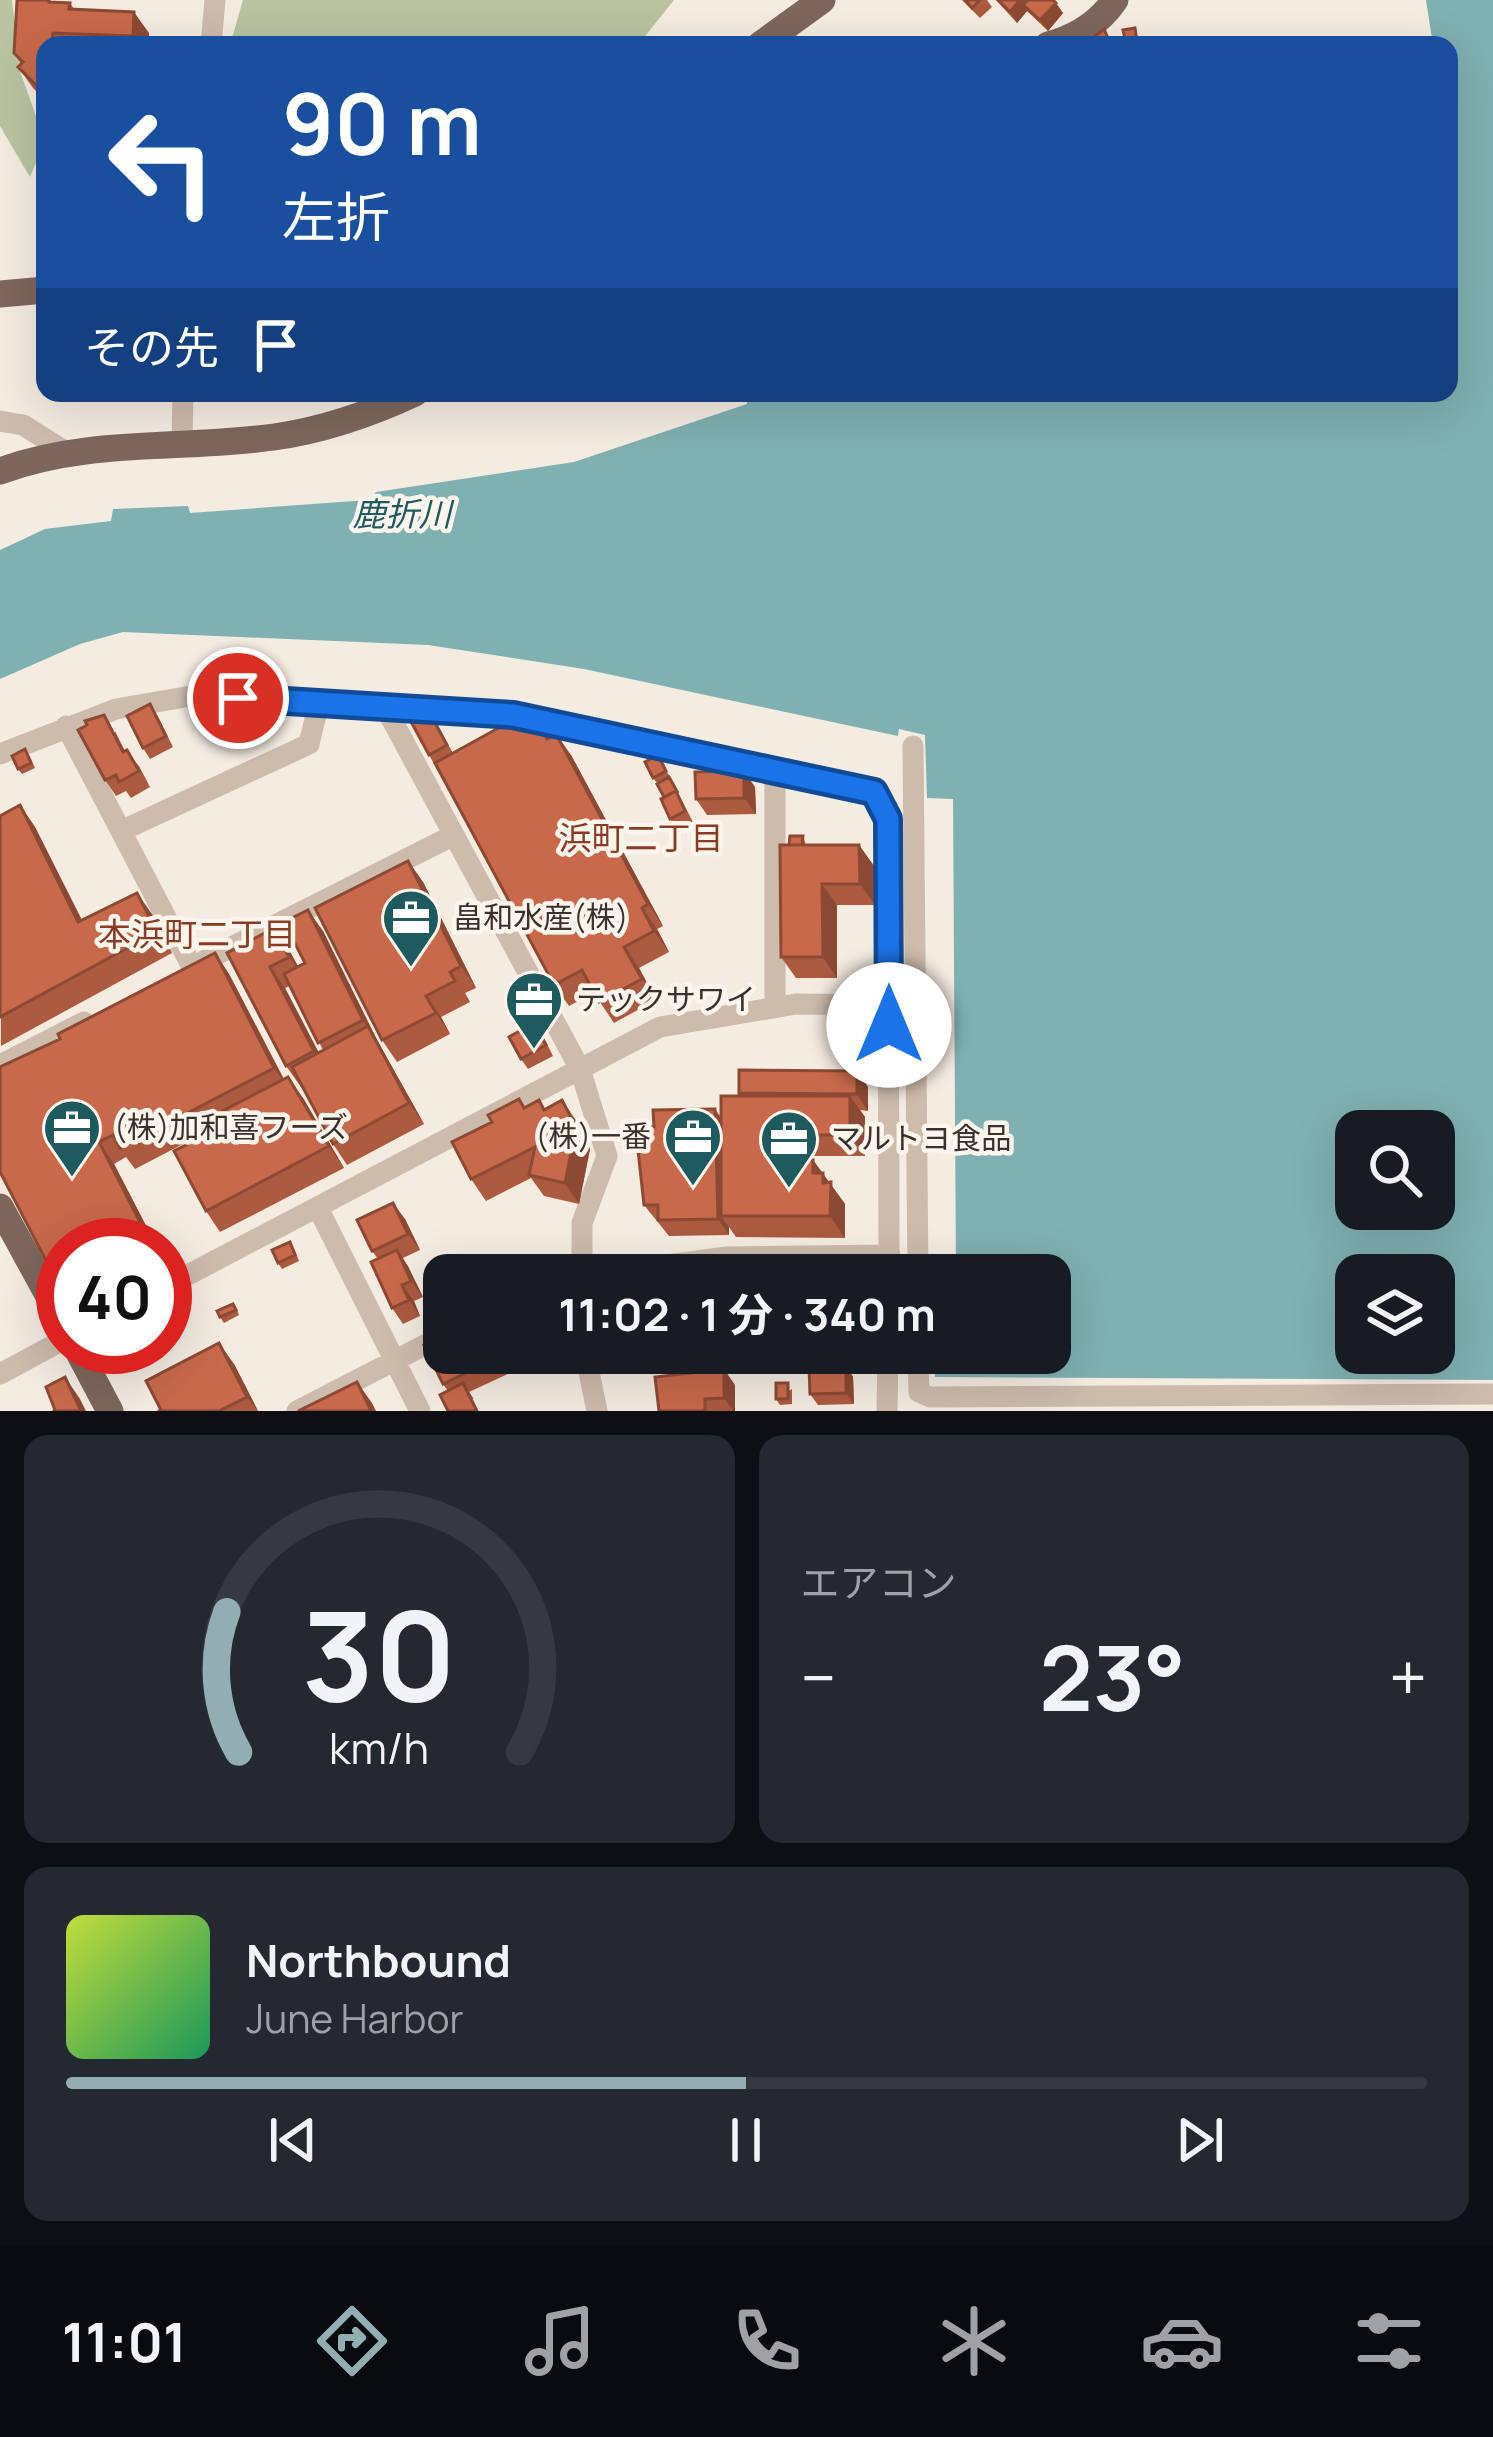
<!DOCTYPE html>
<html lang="ja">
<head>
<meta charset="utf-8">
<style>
  body { margin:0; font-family:Manrope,"Noto Sans JP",sans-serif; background:#242831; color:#f1f3f6; height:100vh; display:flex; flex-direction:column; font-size:45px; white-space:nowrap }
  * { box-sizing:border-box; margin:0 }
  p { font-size:39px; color:#9ea1a6 }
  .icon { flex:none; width:66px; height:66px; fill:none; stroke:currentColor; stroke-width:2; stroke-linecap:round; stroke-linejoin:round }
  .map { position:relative; height:1411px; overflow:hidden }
  .panel { display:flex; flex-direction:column; gap:24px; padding:24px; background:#0d0f14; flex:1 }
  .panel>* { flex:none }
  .banner { position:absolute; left:36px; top:36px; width:1422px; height:366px; border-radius:24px; box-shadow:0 12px 48px #0002; background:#1a4fa0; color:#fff; overflow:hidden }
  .tools { position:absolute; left:1335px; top:1110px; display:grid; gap:24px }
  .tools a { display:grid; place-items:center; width:120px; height:120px; border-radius:24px; background:#171b24; box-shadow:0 12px 48px #0002; font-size:60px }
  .speed { position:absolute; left:36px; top:1218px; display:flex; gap:24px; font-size:60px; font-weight:700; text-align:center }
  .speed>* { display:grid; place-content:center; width:156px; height:156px; border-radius:50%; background:#171b24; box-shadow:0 12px 48px #0002; line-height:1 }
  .speed .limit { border:18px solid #d22; background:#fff; color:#111 }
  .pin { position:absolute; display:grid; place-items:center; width:102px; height:102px; color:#fff; margin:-51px; border:6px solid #fff; border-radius:50%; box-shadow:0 3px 12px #0007 }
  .me { position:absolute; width:132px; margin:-66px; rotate:0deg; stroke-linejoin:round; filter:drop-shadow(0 0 9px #0008) }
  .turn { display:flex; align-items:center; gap:42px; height:252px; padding:0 48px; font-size:54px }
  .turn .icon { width:156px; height:156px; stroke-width:2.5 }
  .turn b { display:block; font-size:84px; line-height:102px }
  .then { display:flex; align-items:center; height:114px; padding:0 48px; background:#0003; gap:24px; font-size:45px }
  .big { font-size:90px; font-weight:700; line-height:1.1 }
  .panel .widget { flex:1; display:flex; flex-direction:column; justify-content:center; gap:18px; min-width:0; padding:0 42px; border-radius:24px; background:#242831 }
  .panel .dial { align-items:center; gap:0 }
  .dial svg { height:312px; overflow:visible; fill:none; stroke:#363941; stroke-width:7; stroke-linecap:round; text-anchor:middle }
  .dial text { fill:#f1f3f6; stroke:none }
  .song { display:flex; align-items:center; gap:36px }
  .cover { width:144px; height:144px; border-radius:18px; background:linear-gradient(135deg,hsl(70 70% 55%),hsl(150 70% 35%)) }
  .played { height:12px; border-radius:6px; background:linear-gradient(90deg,#92aeb2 50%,#363941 50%) }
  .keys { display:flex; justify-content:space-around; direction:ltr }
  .heat { display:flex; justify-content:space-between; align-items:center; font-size:66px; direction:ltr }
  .panel .tiles { flex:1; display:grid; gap:24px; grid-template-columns:1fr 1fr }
  .widget:last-child { grid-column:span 2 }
  .trip { position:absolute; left:423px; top:1254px; width:648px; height:120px; border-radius:24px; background:#171b24; box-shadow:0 12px 48px #0002; font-weight:700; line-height:120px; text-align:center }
  .tabs { display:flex; height:192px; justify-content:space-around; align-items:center; background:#090b0e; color:#9ea1a6 }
  .tabs .icon { width:84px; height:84px }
  .tabs .selected { color:#92aeb2 }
  .tabs b { font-size:54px; color:#f1f3f6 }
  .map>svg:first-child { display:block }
  .green { fill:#b8c4a0 }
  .water { fill:#7fb0b2; fill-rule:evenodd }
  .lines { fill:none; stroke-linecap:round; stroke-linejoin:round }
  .minor { stroke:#cdbbac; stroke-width:21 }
  .major { stroke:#7d675c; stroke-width:27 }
  .wall { fill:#ac5a40; fill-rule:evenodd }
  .shaded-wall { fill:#8c4a34 }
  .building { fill:#c8694b; stroke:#8c4a34; stroke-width:3 }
  .route-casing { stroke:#114b97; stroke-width:30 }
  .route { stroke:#1a73e8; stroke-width:21 }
  .labels { text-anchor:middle; stroke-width:9; stroke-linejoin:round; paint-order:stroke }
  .poi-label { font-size:30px; fill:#3b302b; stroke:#fbf5ee; text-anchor:start }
  .water-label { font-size:33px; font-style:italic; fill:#1f5a5e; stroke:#fbf5ee }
  .neighbourhood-label { font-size:33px; fill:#8c3b22; stroke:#fbf5ee }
</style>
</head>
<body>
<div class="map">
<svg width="1493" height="1411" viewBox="0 0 1493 1411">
  <rect width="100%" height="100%" fill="#f4ebe1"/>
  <path class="green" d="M 0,0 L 12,0 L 21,74 L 45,141 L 30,177 L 0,126 Z
    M 243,0 L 674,0 L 638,45 L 230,45 Z"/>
  <path class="water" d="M 1426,0 L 1493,0 L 1493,1380 L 935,1377 L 935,1353 L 1050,1353 L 1050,1275 L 956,1275 L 953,799 L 927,798 L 925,735 L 899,729 L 898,736 L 584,669 L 428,645 L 123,632 L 80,644 L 0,679 L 0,550 L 45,529 L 111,521 L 113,509 L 188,506 L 190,513 L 368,500 L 376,492 L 574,462 L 747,404 L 746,393 L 1449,393 L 1449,45 L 1433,45 ZM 1356,1131 L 1434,1131 L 1434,1209 L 1356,1209 ZM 1356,1275 L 1434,1275 L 1434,1353 L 1356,1353 Z"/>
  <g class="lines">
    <path class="minor" d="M 211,45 L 215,0
      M 0,421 L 23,425 L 66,452
      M 182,442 L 183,393
      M 385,707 L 580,1069 L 607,1156 L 582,1223 L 582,1275
      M 66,726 L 192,967
      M 913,746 L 918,1275
      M 0,754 L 116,709 L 197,695 L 513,715 L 875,792 L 888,819 L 889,1275
      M 775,773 L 775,1007
      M 121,831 L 309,744 L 319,703
      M 192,967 L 454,835
      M 0,1065 L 84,1022
      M 318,1208 L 420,1411
      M 592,1275 L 727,1257 L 890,1255
      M 165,1287 L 660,1027 L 796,1004 L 889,1005
      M 585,1353 L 597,1411
      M 918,1353 L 919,1392 L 930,1397 L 1493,1394
      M 0,1374 L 63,1340
      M 297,1411 L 444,1335
      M 887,1411 L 888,1353"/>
    <path class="major" d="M 760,45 L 822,0
      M 1048,45 C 1075,38 1099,23 1115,0
      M 0,294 L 45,290
      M 0,471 C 89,438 182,450 274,437 C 324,430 370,414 415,393
      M 0,1207 L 63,1322
      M 76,1347 L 110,1411"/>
  </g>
  <path class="wall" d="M 962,0 L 987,0 L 992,7 L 980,18 Z
    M 996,0 L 1053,0 L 1063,13 L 1048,31 L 1027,11 L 1017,23 Z
    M 65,2 L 70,3 L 74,9 L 149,33 L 149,45 L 45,45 L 45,100 L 33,88 L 18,67 L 21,64 L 14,53 Z
    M 426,706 L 453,753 L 546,732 L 549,738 L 571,755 L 663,926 L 657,929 L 669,952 L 639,968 L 656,1000 L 614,1023 L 594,993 L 569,1006 L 554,985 L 408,716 Z
    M 157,715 L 173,747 L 150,759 L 143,748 Z
    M 115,731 L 125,751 L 139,766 L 150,787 L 131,798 L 126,791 L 116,796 L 105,780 Z
    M 29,755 L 35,768 L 22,774 L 18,769 Z
    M 661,761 L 670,777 L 657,783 L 653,778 Z
    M 673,783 L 693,822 L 678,830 L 670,819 L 664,797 Z
    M 755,787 L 756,814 L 707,815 L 696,799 Z
    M 20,805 L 35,827 L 82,920 L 152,914 L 172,953 L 1,1046 L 0,815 Z
    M 803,836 L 806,845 L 859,845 L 874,866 L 875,905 L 837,905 L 837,978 L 796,978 L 781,957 Z
    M 408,861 L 423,882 L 476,988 L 465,993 L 470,1002 L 441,1017 L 450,1034 L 397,1062 L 382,1040 Z
    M 323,931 L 377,1040 L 424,1124 L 347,1165 L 333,1144 L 302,1086 L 301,1087 L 286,1066 L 227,953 L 289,950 L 298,966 L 305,963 ZM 290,986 L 323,1050 L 318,1052 L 285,988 Z
    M 215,953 L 229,974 L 284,1079 L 303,1098 L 344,1168 L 220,1232 L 206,1211 L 185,1143 L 135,1169 L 126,1157 L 114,1164 L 156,1245 L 63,1245 L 63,1289 L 54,1276 L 60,1039 Z
    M 542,1034 L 553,1056 L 528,1069 L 521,1059 Z
    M 868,1087 L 868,1111 L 860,1110 L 865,1117 L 865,1156 L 807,1156 L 807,1160 L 813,1160 L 845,1204 L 845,1238 L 736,1237 L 729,1227 L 729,1235 L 669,1236 L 644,1205 L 647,1141 L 721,1117 L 740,1096 L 739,1093 Z
    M 519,1099 L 525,1107 L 545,1109 L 577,1122 L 590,1149 L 579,1204 L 544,1196 L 531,1178 L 486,1201 L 471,1179 L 492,1122 Z
    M 405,1219 L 420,1250 L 403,1258 L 423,1297 L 414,1301 L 420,1316 L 403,1324 L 392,1308 L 378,1259 L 372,1251 Z
    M 294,1248 L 299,1261 L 282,1269 L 278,1263 Z
    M 237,1309 L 239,1315 L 224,1323 L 220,1317 Z
    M 444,1353 L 473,1353 L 476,1358 L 482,1353 L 517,1353 L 523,1367 L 469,1392 L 474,1399 L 448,1391 L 443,1384 Z
    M 612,1353 L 852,1353 L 852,1367 L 847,1367 L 853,1377 L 854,1404 L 818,1405 L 810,1394 L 809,1367 L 622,1368 Z
    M 234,1364 L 258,1411 L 158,1411 Z
    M 735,1385 L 735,1411 L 659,1411 Z
    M 792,1389 L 792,1404 L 780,1405 L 776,1399 Z"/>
  <path class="shaded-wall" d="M 1020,0 L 1033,0 L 1023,5 L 1027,11 L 1017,23 L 1010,12 Z
    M 1056,3 L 1063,13 L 1048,31 L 1040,20 Z
    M 134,12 L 149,33 L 149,45 L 139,45 L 133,36 Z
    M 556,734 L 571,755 L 663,926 L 648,904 Z
    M 744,771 L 755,787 L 756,814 L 744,798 Z
    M 20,805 L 35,827 L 93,943 L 78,922 Z
    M 859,845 L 874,866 L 875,905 L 860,884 Z
    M 408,861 L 423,882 L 476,988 L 461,966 Z
    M 822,884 L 837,905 L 837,978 L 823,957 Z
    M 137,893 L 152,914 L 172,953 L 157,932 Z
    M 642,908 L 657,929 L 669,952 L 654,931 Z
    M 308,910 L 323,931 L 377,1040 L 424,1124 L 409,1103 L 363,1020 Z
    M 274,928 L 289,950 L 304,978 L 289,957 Z
    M 624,947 L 639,968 L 656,1000 L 642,979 Z
    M 215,953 L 229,974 L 289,1090 L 274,1068 Z
    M 270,967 L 285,988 L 329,1072 L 314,1051 Z
    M 426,996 L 441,1017 L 450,1034 L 436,1013 Z
    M 857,1071 L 868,1087 L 868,1111 L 857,1094 Z
    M 288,1077 L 303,1098 L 344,1168 L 329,1146 Z
    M 850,1096 L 865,1117 L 865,1156 L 850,1135 Z
    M 562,1100 L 577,1122 L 590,1149 L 579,1204 L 565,1183 Z
    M 715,1109 L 726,1125 L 721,1216 L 729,1227 L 729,1235 L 718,1219 Z
    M 792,1135 L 807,1156 L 807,1181 L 792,1160 Z
    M 99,1142 L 114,1164 L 156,1245 L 142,1226 Z
    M 813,1160 L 845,1204 L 845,1238 L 830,1216 L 813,1173 Z
    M 393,1203 L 405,1219 L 420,1250 L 408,1234 Z
    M 397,1250 L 408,1266 L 423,1297 L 411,1281 Z
    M 402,1285 L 414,1301 L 420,1316 L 409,1300 Z
    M 219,1343 L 234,1364 L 258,1411 L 247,1397 Z
    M 842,1353 L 852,1353 L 852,1367 Z
    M 846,1366 L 853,1377 L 854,1404 L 846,1393 Z
    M 724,1369 L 735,1385 L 735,1411 L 733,1411 L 724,1398 Z
    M 65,1377 L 80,1399 L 86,1411 L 81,1411 Z
    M 357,1382 L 372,1403 L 376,1411 L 371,1411 Z"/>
  <path class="building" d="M 17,0 L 49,0 L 49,2 L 70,3 L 69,9 L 134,12 L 133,36 L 53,33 L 52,41 L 56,45 L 45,45 L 45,94 L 18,67 L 23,62 L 14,53 Z
    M 965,0 L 980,0 L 972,8 Z
    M 998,0 L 1020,0 L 1010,12 Z
    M 1028,0 L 1053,0 L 1056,3 L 1040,20 L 1023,5 Z
    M 1135,28 L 1137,41 L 1126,43 L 1123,30 Z
    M 1104,29 L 1111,45 L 1084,45 Z
    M 150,704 L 166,736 L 143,748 L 127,716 Z
    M 426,706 L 447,745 L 429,755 L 408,716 Z
    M 531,710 L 547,739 L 556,734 L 648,904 L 642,908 L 654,931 L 624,947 L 642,979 L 599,1002 L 582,970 L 554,985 L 435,763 Z
    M 104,715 L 123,752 L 127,750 L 139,771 L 119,782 L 116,775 L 105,780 L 78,730 L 87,725 L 85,721 Z
    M 25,749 L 31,763 L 18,769 L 12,756 Z
    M 658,755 L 666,771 L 653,778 L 645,762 Z
    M 744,771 L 744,798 L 696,799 L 695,772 Z
    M 669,777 L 678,793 L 676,791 L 664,797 L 657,784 Z
    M 676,791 L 685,811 L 670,819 L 661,799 Z
    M 20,805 L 78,922 L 137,893 L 157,932 L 0,1017 L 0,816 Z
    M 790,836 L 803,836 L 802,845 L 789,845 Z
    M 780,845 L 859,845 L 860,884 L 822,884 L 823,957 L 781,957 Z
    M 408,861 L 461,966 L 450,972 L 455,981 L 426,996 L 436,1013 L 382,1040 L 315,908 Z
    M 308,910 L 363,1020 L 318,1043 L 284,974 L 305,963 L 284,922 Z
    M 274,928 L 289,957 L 270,967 L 314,1051 L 286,1066 L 227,953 Z
    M 215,953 L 274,1068 L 120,1148 L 113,1135 L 99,1142 L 142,1226 L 122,1237 L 126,1245 L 63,1245 L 63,1271 L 54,1276 L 0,1172 L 0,1067 L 60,1039 L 58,1034 Z
    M 534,1023 L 546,1045 L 521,1059 L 509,1037 Z
    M 368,1026 L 409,1103 L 333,1144 L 292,1067 Z
    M 739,1070 L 857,1071 L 857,1094 L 739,1093 Z
    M 288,1077 L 329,1146 L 206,1211 L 174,1151 L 186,1145 L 180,1133 Z
    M 721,1096 L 850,1096 L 850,1135 L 792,1135 L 792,1160 L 813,1160 L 813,1173 L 823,1173 L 823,1183 L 831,1182 L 830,1216 L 721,1216 Z
    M 519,1099 L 524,1108 L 539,1100 L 544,1110 L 562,1100 L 576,1127 L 565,1183 L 529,1175 L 535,1147 L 471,1179 L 452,1142 L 492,1122 L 488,1115 Z
    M 715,1109 L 718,1219 L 658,1220 L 658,1205 L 644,1205 L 637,1141 L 647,1141 L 647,1127 L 654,1127 L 653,1110 Z
    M 393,1203 L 408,1234 L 372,1251 L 357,1220 Z
    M 290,1242 L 295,1255 L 278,1263 L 272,1250 Z
    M 397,1250 L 411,1281 L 402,1285 L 409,1300 L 392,1308 L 371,1262 Z
    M 233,1304 L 236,1310 L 220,1317 L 217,1311 Z
    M 444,1336 L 444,1353 L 470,1353 L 473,1359 L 482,1353 L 507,1353 L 443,1384 L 424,1345 Z
    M 219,1343 L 247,1397 L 219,1411 L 158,1411 L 161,1410 L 146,1381 Z
    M 846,1366 L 846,1393 L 810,1394 L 809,1367 Z
    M 724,1369 L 724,1398 L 705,1399 L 705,1411 L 659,1411 L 655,1377 Z
    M 65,1377 L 81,1411 L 53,1411 L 55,1410 L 46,1387 Z
    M 357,1382 L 371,1411 L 298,1411 Z
    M 463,1383 L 477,1411 L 448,1411 L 440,1395 Z
    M 776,1383 L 788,1383 L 788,1399 L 776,1399 Z"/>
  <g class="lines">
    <g class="route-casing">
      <path id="route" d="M 238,698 L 513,715 L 874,792 L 888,819 L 889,1025"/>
    </g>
    <use href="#route" class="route"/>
  </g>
  <defs>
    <g id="office-pin" transform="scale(3)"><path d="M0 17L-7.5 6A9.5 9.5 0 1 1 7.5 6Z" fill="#1f5a5e" stroke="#fbf5ee"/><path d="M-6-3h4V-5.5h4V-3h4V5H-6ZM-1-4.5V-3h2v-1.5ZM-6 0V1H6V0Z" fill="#fff"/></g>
  </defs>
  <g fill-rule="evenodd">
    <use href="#office-pin" x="411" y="918"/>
    <use href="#office-pin" x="534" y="1000"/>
    <use href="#office-pin" x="72" y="1128"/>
    <use href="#office-pin" x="693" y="1137"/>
    <use href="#office-pin" x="789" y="1139"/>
  </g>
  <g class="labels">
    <g class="poi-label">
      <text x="453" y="928">畠和水産(株)</text>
      <text x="576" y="1010">テックサワイ</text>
      <text x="114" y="1138">(株)加和喜フーズ</text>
      <text x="651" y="1147" text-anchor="end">(株)一番</text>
      <text x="831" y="1149">マルトヨ食品</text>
    </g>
    <g class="water-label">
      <text x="402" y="526">鹿折川</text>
    </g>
    <g class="neighbourhood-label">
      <text x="641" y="850">浜町二丁目</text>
      <text x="197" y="946">本浜町二丁目</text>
    </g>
  </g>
</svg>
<div class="tools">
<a><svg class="icon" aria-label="search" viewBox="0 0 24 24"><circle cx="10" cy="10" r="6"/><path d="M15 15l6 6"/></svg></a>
<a><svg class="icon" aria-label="layers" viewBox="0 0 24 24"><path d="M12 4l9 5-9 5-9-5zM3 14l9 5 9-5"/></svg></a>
</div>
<div class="speed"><div class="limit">40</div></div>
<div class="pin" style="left:238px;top:698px;background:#d93025"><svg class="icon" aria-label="arrive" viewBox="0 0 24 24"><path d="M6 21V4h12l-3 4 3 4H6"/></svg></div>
<svg class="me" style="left:889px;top:1025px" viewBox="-20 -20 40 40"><circle r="19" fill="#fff"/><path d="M0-13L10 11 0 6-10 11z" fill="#1a73e8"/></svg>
<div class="trip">11:02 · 1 分 · 340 m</div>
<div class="banner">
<div class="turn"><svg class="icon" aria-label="left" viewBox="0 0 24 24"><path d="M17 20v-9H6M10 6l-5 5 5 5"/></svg><div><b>90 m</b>左折</div></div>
<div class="then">その先<svg class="icon" aria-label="arrive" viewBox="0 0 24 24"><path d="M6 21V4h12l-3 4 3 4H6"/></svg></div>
</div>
</div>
<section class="panel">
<div class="tiles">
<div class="widget dial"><svg viewBox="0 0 100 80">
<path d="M14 69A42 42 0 1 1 86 69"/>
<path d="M14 69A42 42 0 0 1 11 33" stroke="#92aeb2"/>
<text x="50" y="56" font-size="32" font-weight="700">30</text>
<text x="50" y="72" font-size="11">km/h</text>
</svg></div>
<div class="widget"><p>エアコン</p>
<div class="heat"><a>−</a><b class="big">23°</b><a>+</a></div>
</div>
<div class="widget">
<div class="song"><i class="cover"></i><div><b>Northbound</b><p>June Harbor</p></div></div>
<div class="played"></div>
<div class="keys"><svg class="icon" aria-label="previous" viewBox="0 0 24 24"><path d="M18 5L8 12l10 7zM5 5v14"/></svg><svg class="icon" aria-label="pause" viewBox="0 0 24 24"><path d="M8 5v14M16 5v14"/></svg><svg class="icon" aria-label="next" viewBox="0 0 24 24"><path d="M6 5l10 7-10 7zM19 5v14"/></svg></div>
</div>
</div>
</section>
<nav class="tabs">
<b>11:01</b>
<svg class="icon selected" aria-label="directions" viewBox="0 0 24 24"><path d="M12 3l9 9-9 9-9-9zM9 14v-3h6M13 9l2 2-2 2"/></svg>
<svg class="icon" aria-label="music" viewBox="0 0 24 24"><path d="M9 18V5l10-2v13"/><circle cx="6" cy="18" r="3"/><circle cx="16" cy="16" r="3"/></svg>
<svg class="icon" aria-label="phone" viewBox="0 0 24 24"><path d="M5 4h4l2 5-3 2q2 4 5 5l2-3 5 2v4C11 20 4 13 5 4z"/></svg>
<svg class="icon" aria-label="climate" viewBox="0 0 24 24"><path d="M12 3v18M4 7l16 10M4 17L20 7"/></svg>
<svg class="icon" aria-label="car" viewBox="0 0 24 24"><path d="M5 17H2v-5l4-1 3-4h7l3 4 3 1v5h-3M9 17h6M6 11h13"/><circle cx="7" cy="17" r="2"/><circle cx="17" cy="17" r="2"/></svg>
<svg class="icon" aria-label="filters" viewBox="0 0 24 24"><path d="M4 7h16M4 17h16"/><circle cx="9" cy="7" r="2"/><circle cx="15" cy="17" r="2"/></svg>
</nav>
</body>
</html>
